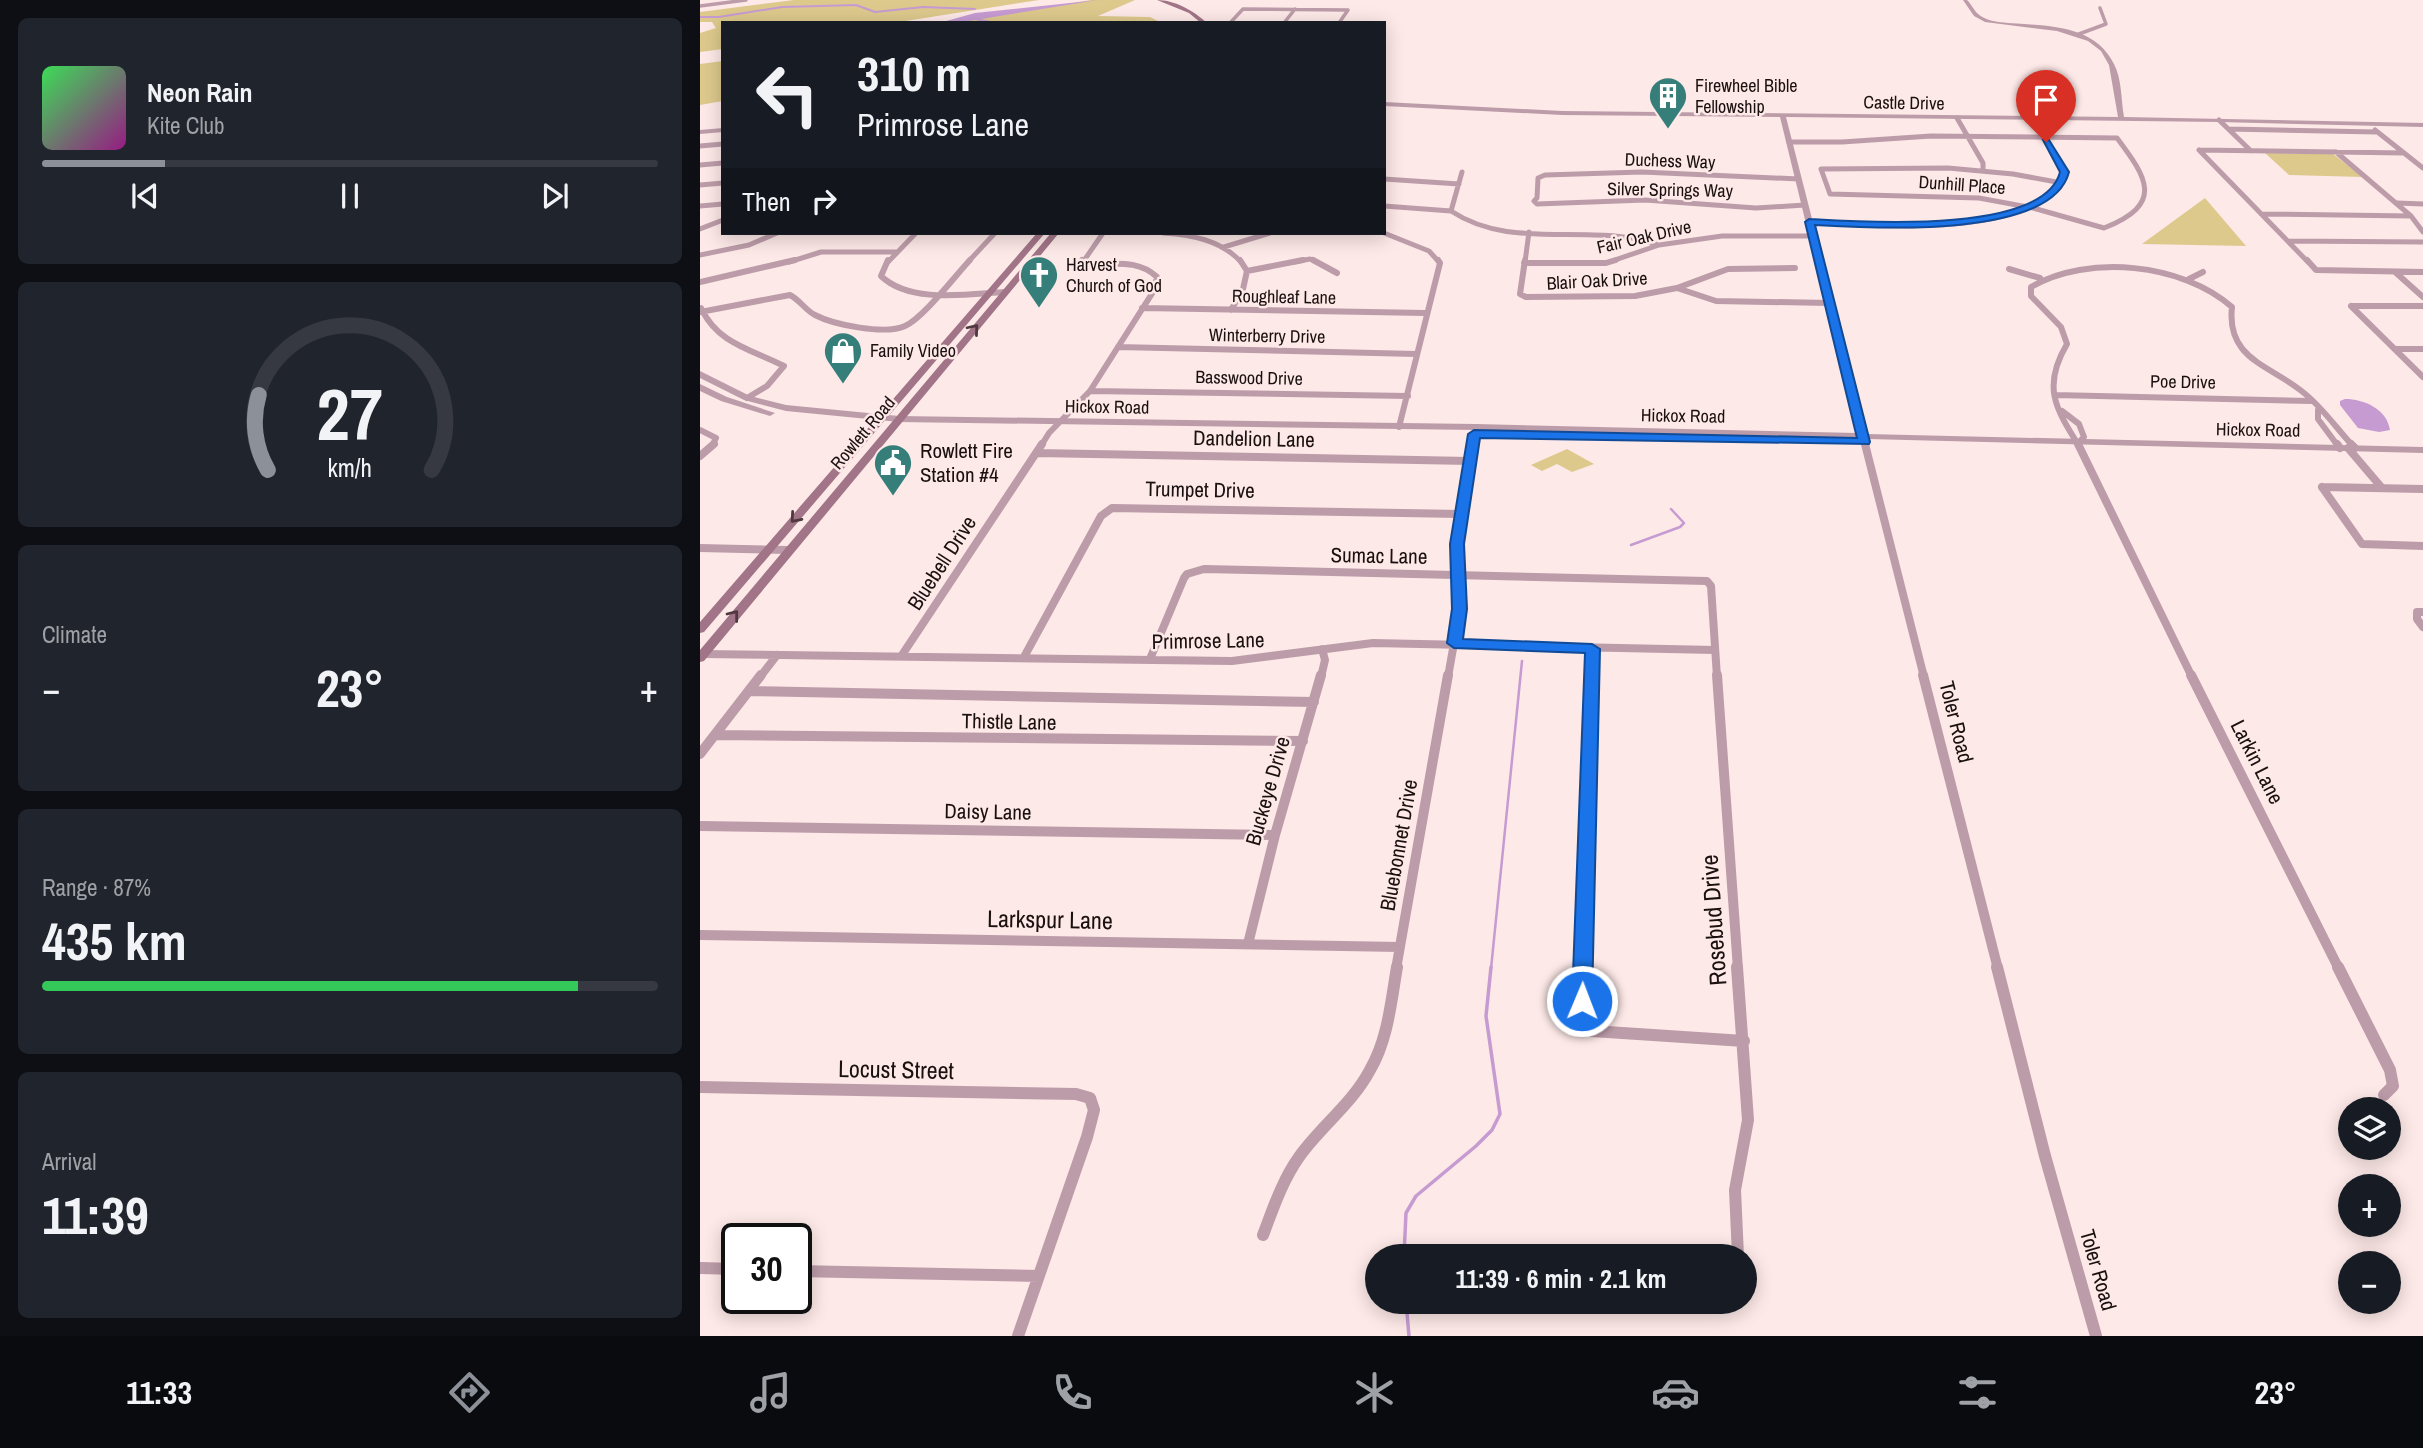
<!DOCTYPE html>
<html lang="en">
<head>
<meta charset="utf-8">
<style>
  body { margin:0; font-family:"Archivo Narrow",sans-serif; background:#20242c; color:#f1f3f6; height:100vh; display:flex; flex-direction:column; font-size:26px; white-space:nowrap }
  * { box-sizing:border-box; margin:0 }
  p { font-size:23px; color:#9ea1a6 }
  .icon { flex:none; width:38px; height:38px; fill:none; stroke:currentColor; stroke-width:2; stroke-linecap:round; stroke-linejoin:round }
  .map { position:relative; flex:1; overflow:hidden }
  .details { display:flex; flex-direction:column; gap:18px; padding:18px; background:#0d0f14; width:700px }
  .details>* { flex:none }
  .banner { position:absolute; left:21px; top:21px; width:665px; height:214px; border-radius:0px; box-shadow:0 4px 18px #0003; background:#171b24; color:#f1f3f6; overflow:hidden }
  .controls { position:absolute; left:1638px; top:1097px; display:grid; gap:14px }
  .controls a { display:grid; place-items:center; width:63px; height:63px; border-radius:50%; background:#171b24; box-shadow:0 4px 18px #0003; font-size:35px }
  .speed { position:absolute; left:21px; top:1223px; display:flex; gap:14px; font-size:35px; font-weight:700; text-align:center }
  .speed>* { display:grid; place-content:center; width:91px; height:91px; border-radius:50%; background:#171b24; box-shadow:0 4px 18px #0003; line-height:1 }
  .speed .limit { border:4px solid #111; border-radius:10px; background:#fff; color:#111 }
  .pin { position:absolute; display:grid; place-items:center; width:60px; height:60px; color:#fff; margin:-72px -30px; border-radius:50% 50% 50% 0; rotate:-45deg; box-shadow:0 0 7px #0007 }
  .pin .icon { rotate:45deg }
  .me { position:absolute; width:77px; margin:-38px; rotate:1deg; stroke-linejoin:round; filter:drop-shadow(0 0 5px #0008) }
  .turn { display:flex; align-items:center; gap:24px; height:147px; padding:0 21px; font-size:32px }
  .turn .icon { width:91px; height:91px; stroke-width:2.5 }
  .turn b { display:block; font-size:49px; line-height:60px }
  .then { display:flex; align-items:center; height:66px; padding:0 21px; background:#0003; gap:14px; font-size:26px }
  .big { font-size:52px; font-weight:700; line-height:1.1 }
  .details .tile { flex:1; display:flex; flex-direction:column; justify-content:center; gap:10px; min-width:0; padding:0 24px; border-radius:10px; background:#20242c }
  .details .dial { align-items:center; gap:0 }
  .dial svg { height:182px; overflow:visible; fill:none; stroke:#363941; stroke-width:7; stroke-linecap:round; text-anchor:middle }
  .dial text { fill:#f1f3f6; stroke:none }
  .song { display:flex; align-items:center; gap:21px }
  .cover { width:84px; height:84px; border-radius:10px; background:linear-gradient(135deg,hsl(130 70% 55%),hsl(310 70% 35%)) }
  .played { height:7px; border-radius:4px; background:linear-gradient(90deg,#8c9099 20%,#363941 20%) }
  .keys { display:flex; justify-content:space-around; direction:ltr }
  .heat { display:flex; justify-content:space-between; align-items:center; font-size:38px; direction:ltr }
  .charge { height:10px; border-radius:5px; background:linear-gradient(90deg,#34c759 87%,#363941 0) }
  .trip { position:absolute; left:665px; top:1244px; width:392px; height:70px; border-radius:35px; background:#171b24; box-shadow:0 4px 18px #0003; font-weight:700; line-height:70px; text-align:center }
  .menu { display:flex; height:112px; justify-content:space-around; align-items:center; background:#090b0e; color:#9ea1a6 }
  .menu .icon { width:49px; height:49px }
  .menu .current { color:#8c9099 }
  .menu b { font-size:32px; color:#f1f3f6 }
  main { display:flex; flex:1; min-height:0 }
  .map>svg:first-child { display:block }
  .green { fill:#ddc98c }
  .water { fill:#c69bd2 }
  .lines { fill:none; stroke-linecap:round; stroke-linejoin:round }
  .stream-far2 { stroke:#c69bd2; stroke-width:2 }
  .stream-far1 { stroke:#c69bd2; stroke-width:2.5 }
  .stream { stroke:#c69bd2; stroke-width:3.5 }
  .minor-far5 { stroke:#bc9ca9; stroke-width:3.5 }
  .minor-far4 { stroke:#bc9ca9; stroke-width:5 }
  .minor-far3 { stroke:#bc9ca9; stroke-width:6 }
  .minor-far2 { stroke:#bc9ca9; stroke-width:8 }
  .minor-far1 { stroke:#bc9ca9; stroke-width:10 }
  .minor { stroke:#bc9ca9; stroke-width:12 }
  .tertiary { fill:#bc9ca9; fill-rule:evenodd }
  .secondary { fill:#a17487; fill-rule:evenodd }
  .oneway { stroke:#50383f }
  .route { fill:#1a73e8; stroke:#114b97; stroke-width:2 }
  .labels { text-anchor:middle; stroke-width:5; stroke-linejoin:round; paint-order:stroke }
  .far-poi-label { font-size:18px; fill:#1a100f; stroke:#fde9e7; text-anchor:start }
  .far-street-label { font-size:18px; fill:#1a100f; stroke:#fde9e7 }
  .street-label { font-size:21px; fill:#1a100f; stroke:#fde9e7 }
  .poi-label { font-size:21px; fill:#1a100f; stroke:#fde9e7; text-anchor:start }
  .near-street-label { font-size:24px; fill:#1a100f; stroke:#fde9e7 }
</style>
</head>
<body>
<main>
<section class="details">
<div class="tile">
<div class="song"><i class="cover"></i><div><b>Neon Rain</b><p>Kite Club</p></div></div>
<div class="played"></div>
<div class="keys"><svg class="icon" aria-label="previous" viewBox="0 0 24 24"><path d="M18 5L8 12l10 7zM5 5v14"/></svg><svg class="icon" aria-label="pause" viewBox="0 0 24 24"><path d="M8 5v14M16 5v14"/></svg><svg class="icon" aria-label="next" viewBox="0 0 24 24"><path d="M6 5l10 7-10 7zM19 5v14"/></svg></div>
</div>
<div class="tile dial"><svg viewBox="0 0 100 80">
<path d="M14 69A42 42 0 1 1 86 69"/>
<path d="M14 69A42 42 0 0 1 10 36" stroke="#8c9099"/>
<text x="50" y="56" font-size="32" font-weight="700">27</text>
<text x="50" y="72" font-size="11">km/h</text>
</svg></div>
<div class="tile"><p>Climate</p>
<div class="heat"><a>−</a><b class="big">23°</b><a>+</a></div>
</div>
<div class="tile"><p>Range · 87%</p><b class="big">435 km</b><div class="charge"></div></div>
<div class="tile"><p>Arrival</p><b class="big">11:39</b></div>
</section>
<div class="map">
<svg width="1723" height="1336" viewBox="0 0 1723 1336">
  <rect width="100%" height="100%" fill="#fde9e7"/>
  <path class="green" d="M 94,0 L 339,0 L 193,23 L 23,23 L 23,49 L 0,52 L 0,33 L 16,28 L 12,22 L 0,22 L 0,12 Z
    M 391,0 L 435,0 L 398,16 L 450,17 L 462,23 L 247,23 Z
    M 23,61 L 23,101 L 0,105 L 0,64 Z
    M 1565,153 L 1633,154 L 1663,177 L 1589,175 Z
    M 1505,198 L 1546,246 L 1442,244 Z
    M 867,449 L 894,464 L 872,472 L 857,464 L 842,471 L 831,465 Z"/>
  <path class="water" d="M 398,0 L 256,23 L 239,23 L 275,13 Z
    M 1645,399 C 1664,399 1687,409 1690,430 L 1679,432 L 1658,428 L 1640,405 L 1640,401 Z"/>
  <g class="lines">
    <path class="stream-far2" d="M 0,17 L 19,17 L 82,7 L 156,5 L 175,12 L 223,7 L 275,9
      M 275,19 L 296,23"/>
    <path class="stream-far1" d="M 931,545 L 980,527 L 984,523 L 971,509
      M 791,969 L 822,661"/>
    <path class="stream" d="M 704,1256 L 706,1213 L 716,1196 L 776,1146 L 792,1130 L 800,1114 L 786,1016 L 791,967
      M 706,1302 L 709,1336"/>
    <path class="minor-far5" d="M 0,6 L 46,0
      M 530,23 L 543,9 L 648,10 L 639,23
      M 584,23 L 595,9
      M 1379,34 L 1406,24 L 1400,8"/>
    <path class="minor-far4" d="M 1257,118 L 1283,163 L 1283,171
      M 1519,120 L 1551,151
      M 1529,129 L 1677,132
      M 1675,130 L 1723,168
      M 1089,142 L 1142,142 L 1231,136 L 1417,138 C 1447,178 1465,204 1404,228 L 1333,208 L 1279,198 L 1130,194 L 1121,169 L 1248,168 L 1313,174 L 1362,183
      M 0,146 L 23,144
      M 1499,150 L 1608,262
      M 1499,150 L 1704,153
      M 1636,152 L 1711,216 L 1723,232
      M 0,165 L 23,163
      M 762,172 L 751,211 C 813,252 889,221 959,245
      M 684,179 L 759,184
      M 1099,179 L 942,172 L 845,175 L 838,178 L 837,198 L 834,201 L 837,204 L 945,200 L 1056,208 L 1105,205
      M 0,185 L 23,183
      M 1697,203 L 1723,204
      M 0,206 L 23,204
      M 684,206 L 751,211
      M 1561,214 L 1711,216
      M 1109,222 C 1172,226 1298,236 1349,195 C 1355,189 1360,179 1364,172 L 1344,137
      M 0,229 L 23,220
      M 463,233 C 492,235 521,240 541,262
      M 684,233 L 729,251 L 739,262
      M 1588,241 L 1723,242
      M 524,247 L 570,233
      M 0,255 L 49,245 L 77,233
      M 89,262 L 121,252 L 196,252
      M 188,262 L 216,233
      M 268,262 L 295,233
      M 383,262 L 403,233
      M 594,262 L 610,259 L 617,262
      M 825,262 L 829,232
      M 909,262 L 959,245 L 1022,236 L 1113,236"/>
    <path class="minor-far3" d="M 188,260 L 181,276 C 210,304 268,294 305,292
      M 613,260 L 637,273
      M 825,260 L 820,294 L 826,297 L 935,296 L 977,288 L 1028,269 L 1095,268
      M 1607,260 L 1616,270 L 1723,272
      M 824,263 L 906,263 L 916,260
      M 1309,269 L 1340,278
      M 547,271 L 603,260
      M 1695,272 L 1723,297
      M 1489,279 L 1503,272
      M 0,282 L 95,260
      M 977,288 L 1016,301 L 1129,303
      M 1651,306 L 1723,377
      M 1651,306 L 1723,306
      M 1,308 C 18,344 51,349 84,366 L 67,386 L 47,398
      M 442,308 L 725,313
      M 531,310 L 543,289 L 547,271 L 540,260
      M 0,312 L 90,295 C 100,300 105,310 115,315 C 134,325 185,335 205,326 C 223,318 255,276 270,260
      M 418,347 L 716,354
      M 1695,349 L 1723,349
      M 390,391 L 708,396
      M 1355,395 L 1611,401
      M 1618,410 L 1618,419 L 1638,446
      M 1362,411 L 1379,424 L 1384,437 L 1378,443
      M 699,427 L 740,263 L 738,260
      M 0,430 L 16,438 L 12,446
      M 1164,441 L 1165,446
      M 341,446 L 349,433 L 390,391 L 453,292 L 457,277 C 432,253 396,271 382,260
      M 773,446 L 776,427
      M 1379,446 C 1355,408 1342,386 1367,344 L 1361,327 L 1331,296 L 1331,287 C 1388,254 1482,263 1532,307 C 1526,360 1571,365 1604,393 C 1622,407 1637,429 1653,446"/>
    <path class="minor-far2" d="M 1165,444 L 1224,677
      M 1378,444 L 1492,677
      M 1637,444 L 1640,448
      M 1651,444 L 1655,448
      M 1648,448 L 1682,488
      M 337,453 L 770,461
      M 0,456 L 14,444
      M 1622,487 L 1662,544 L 1723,546
      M 1622,487 L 1723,489
      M 0,548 L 88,550
      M 1723,612 L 1717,612 L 1717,619 L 1723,627
      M 0,654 L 532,661 L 673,643 L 1015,650
      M 202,655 L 342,444
      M 324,657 L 401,516 L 412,508 L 761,514
      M 450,659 L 484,578 L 487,574 L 504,569 L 1007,581 L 1011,586 L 1017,677
      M 60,677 L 77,655
      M 621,677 L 625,660 L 622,649
      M 748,677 L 760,609 L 757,544 L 773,444
      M 891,677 L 892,649"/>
    <path class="minor-far1" d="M 1017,675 L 1038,969
      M 1223,675 L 1298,969
      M 1491,675 L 1639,969
      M 49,691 L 614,702
      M 15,735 L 603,741
      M 0,754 L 61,675
      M 0,826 L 575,835
      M 0,935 L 700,947
      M 548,944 L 575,835 L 621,675
      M 696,969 L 748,675
      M 883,969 L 891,675"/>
    <path class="minor" d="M 883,967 L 884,1024 L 892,1031 L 1044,1041
      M 1037,967 L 1048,1120 L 1035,1190 L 1038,1256
      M 1297,967 L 1345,1156 L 1396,1336
      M 1638,967 L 1690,1070 L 1693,1086 L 1684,1095
      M 0,1087 L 376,1094 L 390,1098 L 394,1110 L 387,1137 L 318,1336
      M 563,1235 C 573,1209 582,1181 599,1157 C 620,1127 652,1104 670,1070 C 688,1039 691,1002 697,967
      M 0,1268 L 37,1269
      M 96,1271 L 339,1276"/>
    <path class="tertiary" d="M 1263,0 L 1267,0 C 1271,4 1274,10 1277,13 C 1285,21 1298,22 1308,23 C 1346,26 1394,24 1414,64 C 1422,79 1421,100 1424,117 L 1723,123 L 1723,127 L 1519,122 L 1086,117 L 1167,434 L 1723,447 L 1723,453 L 1168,439 L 1167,443 L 1161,443 L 1159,439 L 776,430 L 199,422 L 86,411 L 44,400 L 0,378 L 0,371 L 50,396 L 86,405 L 199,416 L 776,424 L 1157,433 L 1080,117 L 862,115 L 684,106 L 684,102 L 862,111 L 1418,117 L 1409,65 L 1401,51 L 1388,41 L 1357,31 L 1285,22 L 1274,16 Z
      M 23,128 L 23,132 L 0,134 L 0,130 Z
      M 0,384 L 27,397 L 75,413 L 70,416 L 21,401 L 0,391 Z"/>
    <path class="secondary" d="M 457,0 C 475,0 494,11 507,23 L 501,23 L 489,13 Z
      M 337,233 L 345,233 L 4,632 L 0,633 L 0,622 Z
      M 351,233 L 359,233 L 4,661 L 0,662 L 0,650 Z"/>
  </g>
  <defs><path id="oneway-chevron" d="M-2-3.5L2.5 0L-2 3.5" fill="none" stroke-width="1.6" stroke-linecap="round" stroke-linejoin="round" transform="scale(1.75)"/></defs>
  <g class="oneway">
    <use href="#oneway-chevron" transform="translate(274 329) rotate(-50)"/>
    <use href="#oneway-chevron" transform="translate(95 518) rotate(131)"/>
    <use href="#oneway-chevron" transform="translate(34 615) rotate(-52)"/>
  </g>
  <path class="route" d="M 1343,140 L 1349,140 L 1369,172 C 1352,240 1170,228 1115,225 L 1170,442 L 1169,444 L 780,438 L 764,544 L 767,609 L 763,639 L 892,644 L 900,649 L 892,1001 L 889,1007 L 882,1009 L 875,1007 L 872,1001 L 885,653 L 754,648 L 747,643 L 752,609 L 750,544 L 768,434 L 774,430 L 1157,438 L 1105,222 L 1109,219 C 1161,222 1344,235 1360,172 Z"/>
  <defs>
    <g id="building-pin" transform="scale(2.0125)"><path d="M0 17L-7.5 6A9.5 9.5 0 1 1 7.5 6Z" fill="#357e7a" stroke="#fde9e7"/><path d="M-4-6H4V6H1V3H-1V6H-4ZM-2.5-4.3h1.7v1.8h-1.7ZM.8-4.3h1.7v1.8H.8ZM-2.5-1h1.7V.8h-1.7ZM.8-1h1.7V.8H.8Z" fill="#fff"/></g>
    <g id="church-pin" transform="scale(2.0125)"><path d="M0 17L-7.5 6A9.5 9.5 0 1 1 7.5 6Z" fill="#357e7a" stroke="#fde9e7"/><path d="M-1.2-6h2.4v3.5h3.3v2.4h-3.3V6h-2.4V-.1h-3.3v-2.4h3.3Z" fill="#fff"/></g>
    <g id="shop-pin" transform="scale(2.0125)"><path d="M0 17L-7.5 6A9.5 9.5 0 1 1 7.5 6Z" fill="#357e7a" stroke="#fde9e7"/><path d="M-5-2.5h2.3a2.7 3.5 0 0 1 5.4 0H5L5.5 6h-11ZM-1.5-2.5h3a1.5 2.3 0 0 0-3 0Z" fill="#fff"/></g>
    <g id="civic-pin" transform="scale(2.0125)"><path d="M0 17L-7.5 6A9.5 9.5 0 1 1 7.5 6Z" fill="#357e7a" stroke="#fde9e7"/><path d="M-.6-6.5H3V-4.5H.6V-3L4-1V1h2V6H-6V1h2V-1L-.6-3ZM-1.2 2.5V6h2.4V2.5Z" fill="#fff"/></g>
  </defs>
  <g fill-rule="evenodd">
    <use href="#building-pin" x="968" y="96"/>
    <use href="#church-pin" x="339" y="275"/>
    <use href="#shop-pin" x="143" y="351"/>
    <use href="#civic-pin" x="193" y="463"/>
  </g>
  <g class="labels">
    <g class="far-poi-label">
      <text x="995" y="92">Firewheel Bible<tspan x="995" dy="21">Fellowship</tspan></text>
      <text x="366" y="271">Harvest<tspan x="366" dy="21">Church of God</tspan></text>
      <text x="170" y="357">Family Video</text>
    </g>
    <g class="far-street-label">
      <text transform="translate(1204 103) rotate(1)" y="6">Castle Drive</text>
      <text transform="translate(970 161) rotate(2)" y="6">Duchess Way</text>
      <text transform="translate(1262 185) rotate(4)" y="6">Dunhill Place</text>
      <text transform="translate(970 190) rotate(1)" y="6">Silver Springs Way</text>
      <text transform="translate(944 237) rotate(-13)" y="6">Fair Oak Drive</text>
      <text transform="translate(897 281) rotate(-3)" y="6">Blair Oak Drive</text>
      <text transform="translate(584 297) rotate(1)" y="6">Roughleaf Lane</text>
      <text transform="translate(567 336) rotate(1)" y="6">Winterberry Drive</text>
      <text transform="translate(549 378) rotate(1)" y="6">Basswood Drive</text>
      <text transform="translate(1483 382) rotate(1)" y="6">Poe Drive</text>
      <text transform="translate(407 407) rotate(1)" y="6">Hickox Road</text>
      <text transform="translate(983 416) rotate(1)" y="6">Hickox Road</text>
      <text transform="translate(1558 430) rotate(1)" y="6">Hickox Road</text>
      <text transform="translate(163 433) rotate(-50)" y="6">Rowlett Road</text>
    </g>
    <g class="street-label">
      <text transform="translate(554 439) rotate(1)" y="7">Dandelion Lane</text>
      <text transform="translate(500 490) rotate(1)" y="7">Trumpet Drive</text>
      <text transform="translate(679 556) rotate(1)" y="7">Sumac Lane</text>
      <text transform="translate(242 563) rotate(-57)" y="7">Bluebell Drive</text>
      <text transform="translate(508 641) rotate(-1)" y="7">Primrose Lane</text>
      <text transform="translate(309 722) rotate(1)" y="7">Thistle Lane</text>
      <text transform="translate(1256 722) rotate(76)" y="7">Toler Road</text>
      <text transform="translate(1557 762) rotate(63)" y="7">Larkin Lane</text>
      <text transform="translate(568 791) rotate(-74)" y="7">Buckeye Drive</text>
      <text transform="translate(288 812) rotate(1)" y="7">Daisy Lane</text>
      <text transform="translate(699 845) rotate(-80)" y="7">Bluebonnet Drive</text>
      <text transform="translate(1398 1270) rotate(74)" y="7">Toler Road</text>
    </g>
    <g class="poi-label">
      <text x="220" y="458">Rowlett Fire<tspan x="220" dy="24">Station #4</tspan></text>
    </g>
    <g class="near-street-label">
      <text transform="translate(350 920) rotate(1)" y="8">Larkspur Lane</text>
      <text transform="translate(1014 920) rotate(-94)" y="8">Rosebud Drive</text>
      <text transform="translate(196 1070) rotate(1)" y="8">Locust Street</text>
    </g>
  </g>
</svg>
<div class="controls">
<a><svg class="icon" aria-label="layers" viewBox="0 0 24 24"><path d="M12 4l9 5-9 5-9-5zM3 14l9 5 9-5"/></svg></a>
<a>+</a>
<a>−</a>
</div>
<div class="speed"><div class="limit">30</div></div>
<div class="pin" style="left:1346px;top:142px;background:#d93025"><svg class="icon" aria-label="arrive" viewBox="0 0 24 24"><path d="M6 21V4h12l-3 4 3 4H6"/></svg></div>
<svg class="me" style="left:882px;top:1001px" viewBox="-20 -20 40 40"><circle r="17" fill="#1a73e8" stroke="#fff" stroke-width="3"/><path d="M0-11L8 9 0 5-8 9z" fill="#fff"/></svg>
<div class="trip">11:39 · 6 min · 2.1 km</div>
<div class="banner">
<div class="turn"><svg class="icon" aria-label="left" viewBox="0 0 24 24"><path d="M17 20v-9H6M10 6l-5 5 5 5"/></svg><div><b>310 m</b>Primrose Lane</div></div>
<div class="then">Then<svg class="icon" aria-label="right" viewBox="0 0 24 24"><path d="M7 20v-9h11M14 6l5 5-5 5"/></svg></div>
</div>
</div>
</main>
<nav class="menu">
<b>11:33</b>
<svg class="icon current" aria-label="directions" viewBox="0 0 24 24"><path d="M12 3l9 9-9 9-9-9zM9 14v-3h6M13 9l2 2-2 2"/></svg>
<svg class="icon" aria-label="music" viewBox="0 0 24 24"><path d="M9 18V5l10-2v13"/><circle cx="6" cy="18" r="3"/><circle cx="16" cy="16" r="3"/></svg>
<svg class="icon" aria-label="phone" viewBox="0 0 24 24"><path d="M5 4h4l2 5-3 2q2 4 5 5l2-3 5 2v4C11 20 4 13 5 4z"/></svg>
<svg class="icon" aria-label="climate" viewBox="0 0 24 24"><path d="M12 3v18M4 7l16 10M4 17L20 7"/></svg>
<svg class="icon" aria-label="car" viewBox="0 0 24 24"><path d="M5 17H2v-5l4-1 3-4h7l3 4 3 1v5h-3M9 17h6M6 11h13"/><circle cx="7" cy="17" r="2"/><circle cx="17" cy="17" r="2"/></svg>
<svg class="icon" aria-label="filters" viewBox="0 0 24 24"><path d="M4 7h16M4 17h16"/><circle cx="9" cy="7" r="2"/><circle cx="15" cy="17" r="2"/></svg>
<b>23°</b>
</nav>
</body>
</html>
